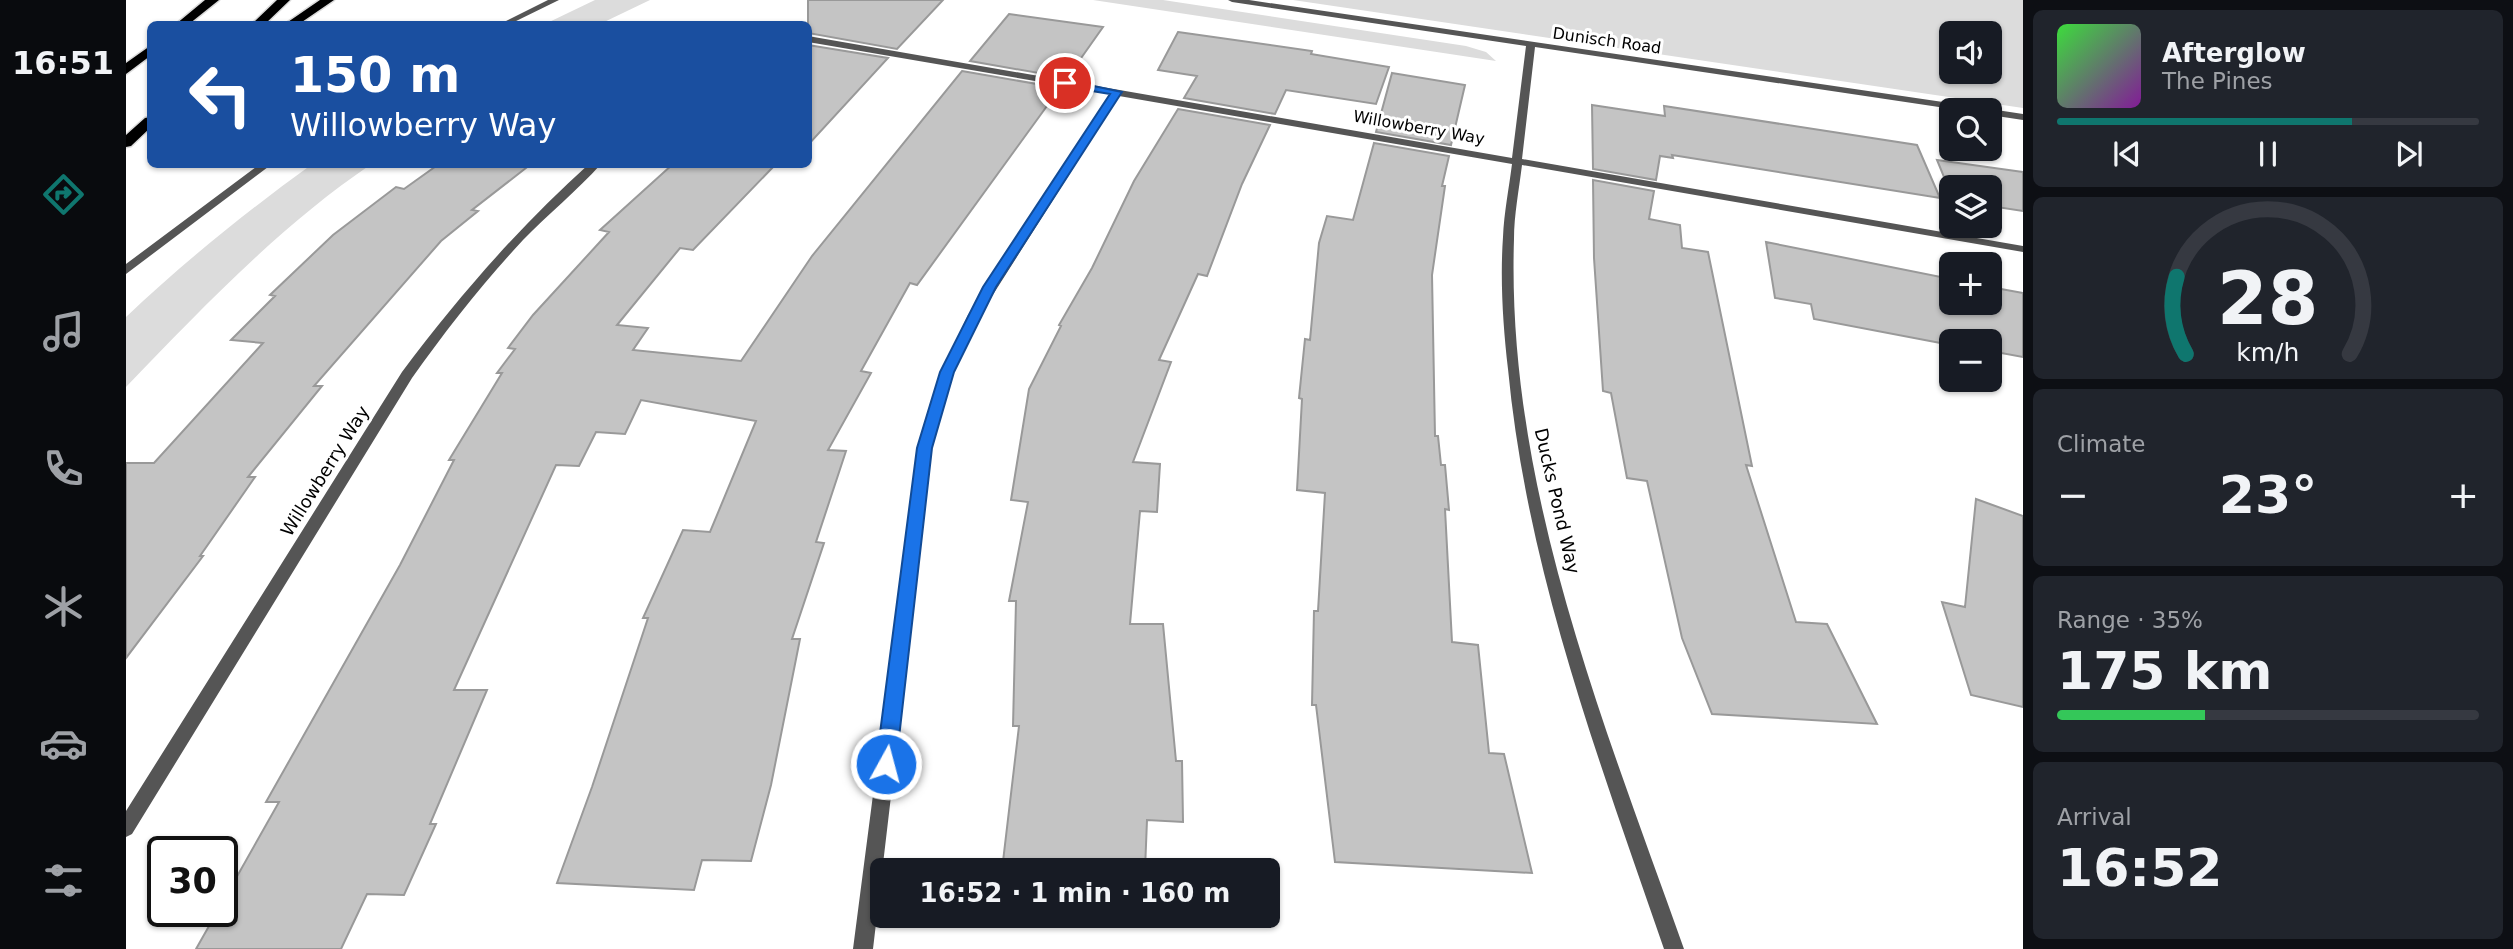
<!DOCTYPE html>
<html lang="en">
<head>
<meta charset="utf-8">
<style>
  body { margin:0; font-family:"DejaVu Sans",sans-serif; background:#20242c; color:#f1f3f6; height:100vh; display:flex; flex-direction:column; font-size:26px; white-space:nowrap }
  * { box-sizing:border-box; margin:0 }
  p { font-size:23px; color:#9ea1a6 }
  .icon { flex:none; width:38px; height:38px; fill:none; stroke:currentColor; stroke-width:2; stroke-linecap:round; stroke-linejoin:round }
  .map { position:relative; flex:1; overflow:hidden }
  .panel { display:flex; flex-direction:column; gap:10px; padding:10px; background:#0d0f14; width:490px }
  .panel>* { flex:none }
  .banner { position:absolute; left:21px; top:21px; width:665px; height:147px; border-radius:10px; box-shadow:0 2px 5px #0004; background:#1a4fa0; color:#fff; overflow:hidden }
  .buttons { position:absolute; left:1813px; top:21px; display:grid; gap:14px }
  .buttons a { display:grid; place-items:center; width:63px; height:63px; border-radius:10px; background:#171b24; box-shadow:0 2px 5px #0004; font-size:35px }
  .speed { position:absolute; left:21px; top:836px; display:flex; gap:14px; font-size:35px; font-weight:700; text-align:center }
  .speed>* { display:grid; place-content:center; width:91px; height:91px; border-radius:50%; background:#171b24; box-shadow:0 2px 5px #0004; line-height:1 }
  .speed .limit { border:4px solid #111; border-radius:10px; background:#fff; color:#111 }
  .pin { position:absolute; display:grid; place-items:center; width:60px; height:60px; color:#fff; margin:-30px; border:4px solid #fff; border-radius:50%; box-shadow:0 2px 7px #0007 }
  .me { position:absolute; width:77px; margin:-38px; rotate:7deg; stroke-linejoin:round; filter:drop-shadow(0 0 5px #0008) }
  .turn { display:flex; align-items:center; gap:24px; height:147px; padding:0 28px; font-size:32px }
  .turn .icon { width:91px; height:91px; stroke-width:2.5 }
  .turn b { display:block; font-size:49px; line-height:60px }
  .big { font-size:52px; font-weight:700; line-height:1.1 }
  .panel .widget { flex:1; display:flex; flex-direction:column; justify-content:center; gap:10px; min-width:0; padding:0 24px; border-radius:10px; background:#20242c }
  .panel .dial { align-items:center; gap:0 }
  .dial svg { height:182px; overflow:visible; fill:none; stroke:#363941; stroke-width:7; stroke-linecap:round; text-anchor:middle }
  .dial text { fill:#f1f3f6; stroke:none }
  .song { display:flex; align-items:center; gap:21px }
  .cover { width:84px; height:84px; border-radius:10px; background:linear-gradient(135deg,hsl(120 70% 55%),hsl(290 70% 35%)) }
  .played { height:7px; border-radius:4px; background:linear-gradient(90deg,#0f766e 70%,#363941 70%) }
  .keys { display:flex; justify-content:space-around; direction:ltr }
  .heat { display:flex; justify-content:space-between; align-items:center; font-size:38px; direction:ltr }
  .charge { height:10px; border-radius:5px; background:linear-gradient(90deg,#34c759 35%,#363941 0) }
  .trip { position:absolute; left:744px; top:858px; width:410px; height:70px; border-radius:10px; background:#171b24; box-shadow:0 2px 5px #0004; font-weight:700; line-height:70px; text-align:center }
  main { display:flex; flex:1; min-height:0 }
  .tabs { display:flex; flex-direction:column; width:126px; justify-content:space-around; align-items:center; background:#090b0e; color:#9ea1a6 }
  .tabs .icon { width:49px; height:49px }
  .tabs .selected { color:#0f766e }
  .tabs b { font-size:32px; color:#f1f3f6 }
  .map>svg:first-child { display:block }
  .green { fill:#dcdcdc; fill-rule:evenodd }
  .building { fill:#c4c4c4; stroke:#999; stroke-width:2 }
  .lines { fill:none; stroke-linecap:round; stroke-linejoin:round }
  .motorway-casing { stroke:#dbdbdb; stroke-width:3 }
  .minor { fill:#555; fill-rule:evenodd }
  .tertiary { fill:#555; fill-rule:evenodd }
  .motorway { fill:#000; fill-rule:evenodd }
  .route { fill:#1a73e8; stroke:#114b97; stroke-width:2 }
  .labels { text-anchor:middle; stroke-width:6; stroke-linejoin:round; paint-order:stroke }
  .far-street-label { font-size:16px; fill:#000; stroke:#fff }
  .street-label { font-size:18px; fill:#000; stroke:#fff }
</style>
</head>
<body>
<main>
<nav class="tabs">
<b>16:51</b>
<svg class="icon selected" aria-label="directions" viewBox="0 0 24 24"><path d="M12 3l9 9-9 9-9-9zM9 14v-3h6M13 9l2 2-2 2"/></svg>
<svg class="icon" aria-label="music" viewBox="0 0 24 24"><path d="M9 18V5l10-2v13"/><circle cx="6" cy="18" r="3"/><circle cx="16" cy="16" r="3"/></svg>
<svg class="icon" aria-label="phone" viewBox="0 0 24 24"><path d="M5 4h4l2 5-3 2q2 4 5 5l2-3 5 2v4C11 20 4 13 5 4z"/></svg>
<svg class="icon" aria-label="climate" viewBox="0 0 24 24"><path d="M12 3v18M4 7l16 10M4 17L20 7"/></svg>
<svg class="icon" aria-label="car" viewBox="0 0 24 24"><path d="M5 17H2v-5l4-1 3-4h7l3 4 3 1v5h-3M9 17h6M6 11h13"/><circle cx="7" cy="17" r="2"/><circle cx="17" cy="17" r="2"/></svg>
<svg class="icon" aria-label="filters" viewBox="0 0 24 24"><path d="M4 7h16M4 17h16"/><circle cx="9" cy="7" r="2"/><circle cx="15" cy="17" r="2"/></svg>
</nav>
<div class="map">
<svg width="1897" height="949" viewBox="0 0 1897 949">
  <rect width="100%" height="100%" fill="#fff"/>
  <path class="green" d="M 469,0 L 524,0 L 474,24 L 419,24 Z
    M 967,0 L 1037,0 L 1340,46 L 1360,52 L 1370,61 Z
    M 1167,0 L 1897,0 L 1897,108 ZM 1825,33 L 1864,33 L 1864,72 L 1825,72 Z
    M 185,165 L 244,165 C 153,227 76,308 0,387 L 0,317 C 58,262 120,212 185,165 Z"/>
  <path class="building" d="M 682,0 L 817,0 L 771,49 L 682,33 Z
    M 883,14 L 977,27 L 941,78 L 844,61 Z
    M 1052,32 L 1186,51 L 1185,54 L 1263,67 L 1250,104 L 1160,90 L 1149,114 L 1058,98 L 1071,76 L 1032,70 Z
    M 682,45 L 762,58 L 682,145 Z
    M 836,71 L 934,88 L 791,285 L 784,283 L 735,371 L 745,373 L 702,450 L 720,451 L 690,542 L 698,543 L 666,639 L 674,639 L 645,785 L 625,861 L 576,860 L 568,890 L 431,883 L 466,787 L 522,618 L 517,618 L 557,530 L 584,532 L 630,421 L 515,400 L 499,434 L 470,432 L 453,466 L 430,465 L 328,690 L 361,690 L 304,824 L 310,824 L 278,895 L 241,894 L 215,949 L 70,949 L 91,912 L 96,912 L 96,903 L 153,802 L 140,802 L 274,565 L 328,460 L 323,460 L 376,373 L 371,373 L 389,349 L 382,348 L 407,315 L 483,232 L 474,230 L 547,164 L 650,164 L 567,250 L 554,248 L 491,325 L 522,328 L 507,350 L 615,361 L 686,256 Z
    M 1266,73 L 1339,85 L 1325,145 L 1250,132 Z
    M 1466,105 L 1539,116 L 1538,106 L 1791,145 L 1814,198 L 1546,155 L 1547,158 L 1534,156 L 1530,180 L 1467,169 Z
    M 1052,109 L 1144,125 L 1116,184 L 1081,276 L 1072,274 L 1033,360 L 1045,362 L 1007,462 L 1034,464 L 1031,512 L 1014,511 L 1004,624 L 1037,624 L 1050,761 L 1056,761 L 1057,822 L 1021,820 L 1019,870 L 876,870 L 893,726 L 887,726 L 890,601 L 883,601 L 902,502 L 885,500 L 903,389 L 935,326 L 933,325 L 966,268 L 1008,181 Z
    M 1248,143 L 1323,156 L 1316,186 L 1319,186 L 1306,275 L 1309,436 L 1312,436 L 1315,465 L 1319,465 L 1323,510 L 1319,509 L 1326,642 L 1352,645 L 1363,753 L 1378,754 L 1406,873 L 1209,862 L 1190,705 L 1186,705 L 1188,611 L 1192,611 L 1199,493 L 1171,490 L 1176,399 L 1173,398 L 1179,339 L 1184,340 L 1193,243 L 1201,216 L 1227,220 Z
    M 1811,160 L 1897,172 L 1897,211 L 1864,206 L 1864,187 L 1825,187 L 1825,194 Z
    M 313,164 L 405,164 L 346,210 L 352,211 L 315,241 L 188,386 L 196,386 L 122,477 L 129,477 L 74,556 L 77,556 L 0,658 L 0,463 L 28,463 L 137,343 L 105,340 L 149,296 L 144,295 L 207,235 L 270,187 L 278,189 Z
    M 1467,180 L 1528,191 L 1523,219 L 1554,225 L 1556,248 L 1582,252 L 1626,466 L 1620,465 L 1670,622 L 1701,624 L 1751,724 L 1586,714 L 1556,638 L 1521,481 L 1501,478 L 1485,393 L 1477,391 L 1468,258 Z
    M 1640,242 L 1825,279 L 1825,303 L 1864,303 L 1864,287 L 1897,293 L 1897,357 L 1864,351 L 1864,341 L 1825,341 L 1825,345 L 1688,319 L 1685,304 L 1649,298 Z
    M 1850,499 L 1897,516 L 1897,707 L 1845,695 L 1816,602 L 1839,607 Z"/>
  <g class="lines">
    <g class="motorway-casing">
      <path id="motorway" d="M 79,0 L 93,0 L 63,24 L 50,24 Z
        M 151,0 L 164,0 L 139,24 L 126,24 Z
        M 194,0 L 208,0 L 173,24 L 159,24 Z
        M 24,46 L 24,56 L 0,74 L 0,63 Z
        M 24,117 L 24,128 L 5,146 L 0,147 L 0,135 L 19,118 Z"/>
    </g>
    <path class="minor" d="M 1102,0 L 1123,0 L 1851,107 L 1856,110 L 1833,110 L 1409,47 L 1396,159 L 1897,246 L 1897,252 L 1396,165 C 1393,190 1388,215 1388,239 C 1380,485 1477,721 1558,949 L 1538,949 C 1473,760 1401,570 1382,369 C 1377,326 1374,280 1377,237 C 1378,213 1383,188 1386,164 L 993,96 L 854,315 L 827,372 L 806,448 L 747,949 L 727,949 L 792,448 L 815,372 L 842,315 L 985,94 L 682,42 L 682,36 L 1386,158 L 1400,46 L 1106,2 Z
      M 1864,109 L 1897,114 L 1897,120 L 1864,115 L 1864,110 L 1860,110 Z
      M 463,164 L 475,164 C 451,191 422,214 397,240 C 357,283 320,330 286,378 L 6,834 L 0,837 L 0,811 L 276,372 C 333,296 393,227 463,164 Z"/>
    <path class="tertiary" d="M 422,0 L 433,0 L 384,24 L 374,24 Z
      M 134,164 L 146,164 L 0,274 L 0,264 Z"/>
    <use href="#motorway" class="motorway"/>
  </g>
  <path class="route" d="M 939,80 L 996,92 L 870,287 L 828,372 L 806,448 L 770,764 L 767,771 L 760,773 L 753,771 L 750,764 L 791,448 L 814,372 L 857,287 L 984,94 L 936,86 L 934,83 Z"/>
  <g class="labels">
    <g class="far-street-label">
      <text transform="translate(1481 40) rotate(8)" y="6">Dunisch Road</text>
      <text transform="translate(1293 127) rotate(10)" y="6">Willowberry Way</text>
    </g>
    <g class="street-label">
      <text transform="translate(199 471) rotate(-58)" y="6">Willowberry Way</text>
      <text transform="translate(1431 501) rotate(77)" y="6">Ducks Pond Way</text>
    </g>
  </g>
</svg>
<div class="buttons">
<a><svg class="icon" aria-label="sound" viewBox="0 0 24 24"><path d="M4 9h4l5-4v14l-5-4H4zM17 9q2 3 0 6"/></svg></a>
<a><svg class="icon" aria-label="search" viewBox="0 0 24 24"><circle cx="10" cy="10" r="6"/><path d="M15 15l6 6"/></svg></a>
<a><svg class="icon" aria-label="layers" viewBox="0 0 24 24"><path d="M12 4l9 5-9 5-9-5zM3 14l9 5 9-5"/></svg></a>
<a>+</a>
<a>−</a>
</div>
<div class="speed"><div class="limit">30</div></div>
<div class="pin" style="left:939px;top:83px;background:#d93025"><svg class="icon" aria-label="arrive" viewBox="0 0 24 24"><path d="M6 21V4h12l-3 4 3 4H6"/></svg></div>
<svg class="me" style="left:760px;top:764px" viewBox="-20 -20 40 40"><circle r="17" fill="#1a73e8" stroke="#fff" stroke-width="3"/><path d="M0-11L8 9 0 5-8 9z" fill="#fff"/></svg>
<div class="trip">16:52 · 1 min · 160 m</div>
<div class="banner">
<div class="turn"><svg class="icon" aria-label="left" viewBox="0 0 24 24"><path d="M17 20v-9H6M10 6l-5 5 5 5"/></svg><div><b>150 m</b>Willowberry Way</div></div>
</div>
</div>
<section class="panel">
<div class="widget">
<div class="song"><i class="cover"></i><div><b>Afterglow</b><p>The Pines</p></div></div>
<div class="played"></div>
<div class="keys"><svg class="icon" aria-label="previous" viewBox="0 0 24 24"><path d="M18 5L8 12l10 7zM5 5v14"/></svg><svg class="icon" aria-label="pause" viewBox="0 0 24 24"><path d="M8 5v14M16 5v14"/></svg><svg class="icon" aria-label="next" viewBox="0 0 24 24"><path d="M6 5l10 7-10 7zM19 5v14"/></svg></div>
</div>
<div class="widget dial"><svg viewBox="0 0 100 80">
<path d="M14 69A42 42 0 1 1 86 69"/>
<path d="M14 69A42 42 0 0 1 10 35" stroke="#0f766e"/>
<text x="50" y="56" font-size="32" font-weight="700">28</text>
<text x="50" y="72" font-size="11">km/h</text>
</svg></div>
<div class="widget"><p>Climate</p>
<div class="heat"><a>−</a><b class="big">23°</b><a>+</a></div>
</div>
<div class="widget"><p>Range · 35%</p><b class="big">175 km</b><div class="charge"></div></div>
<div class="widget"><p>Arrival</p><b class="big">16:52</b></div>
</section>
</main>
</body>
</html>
